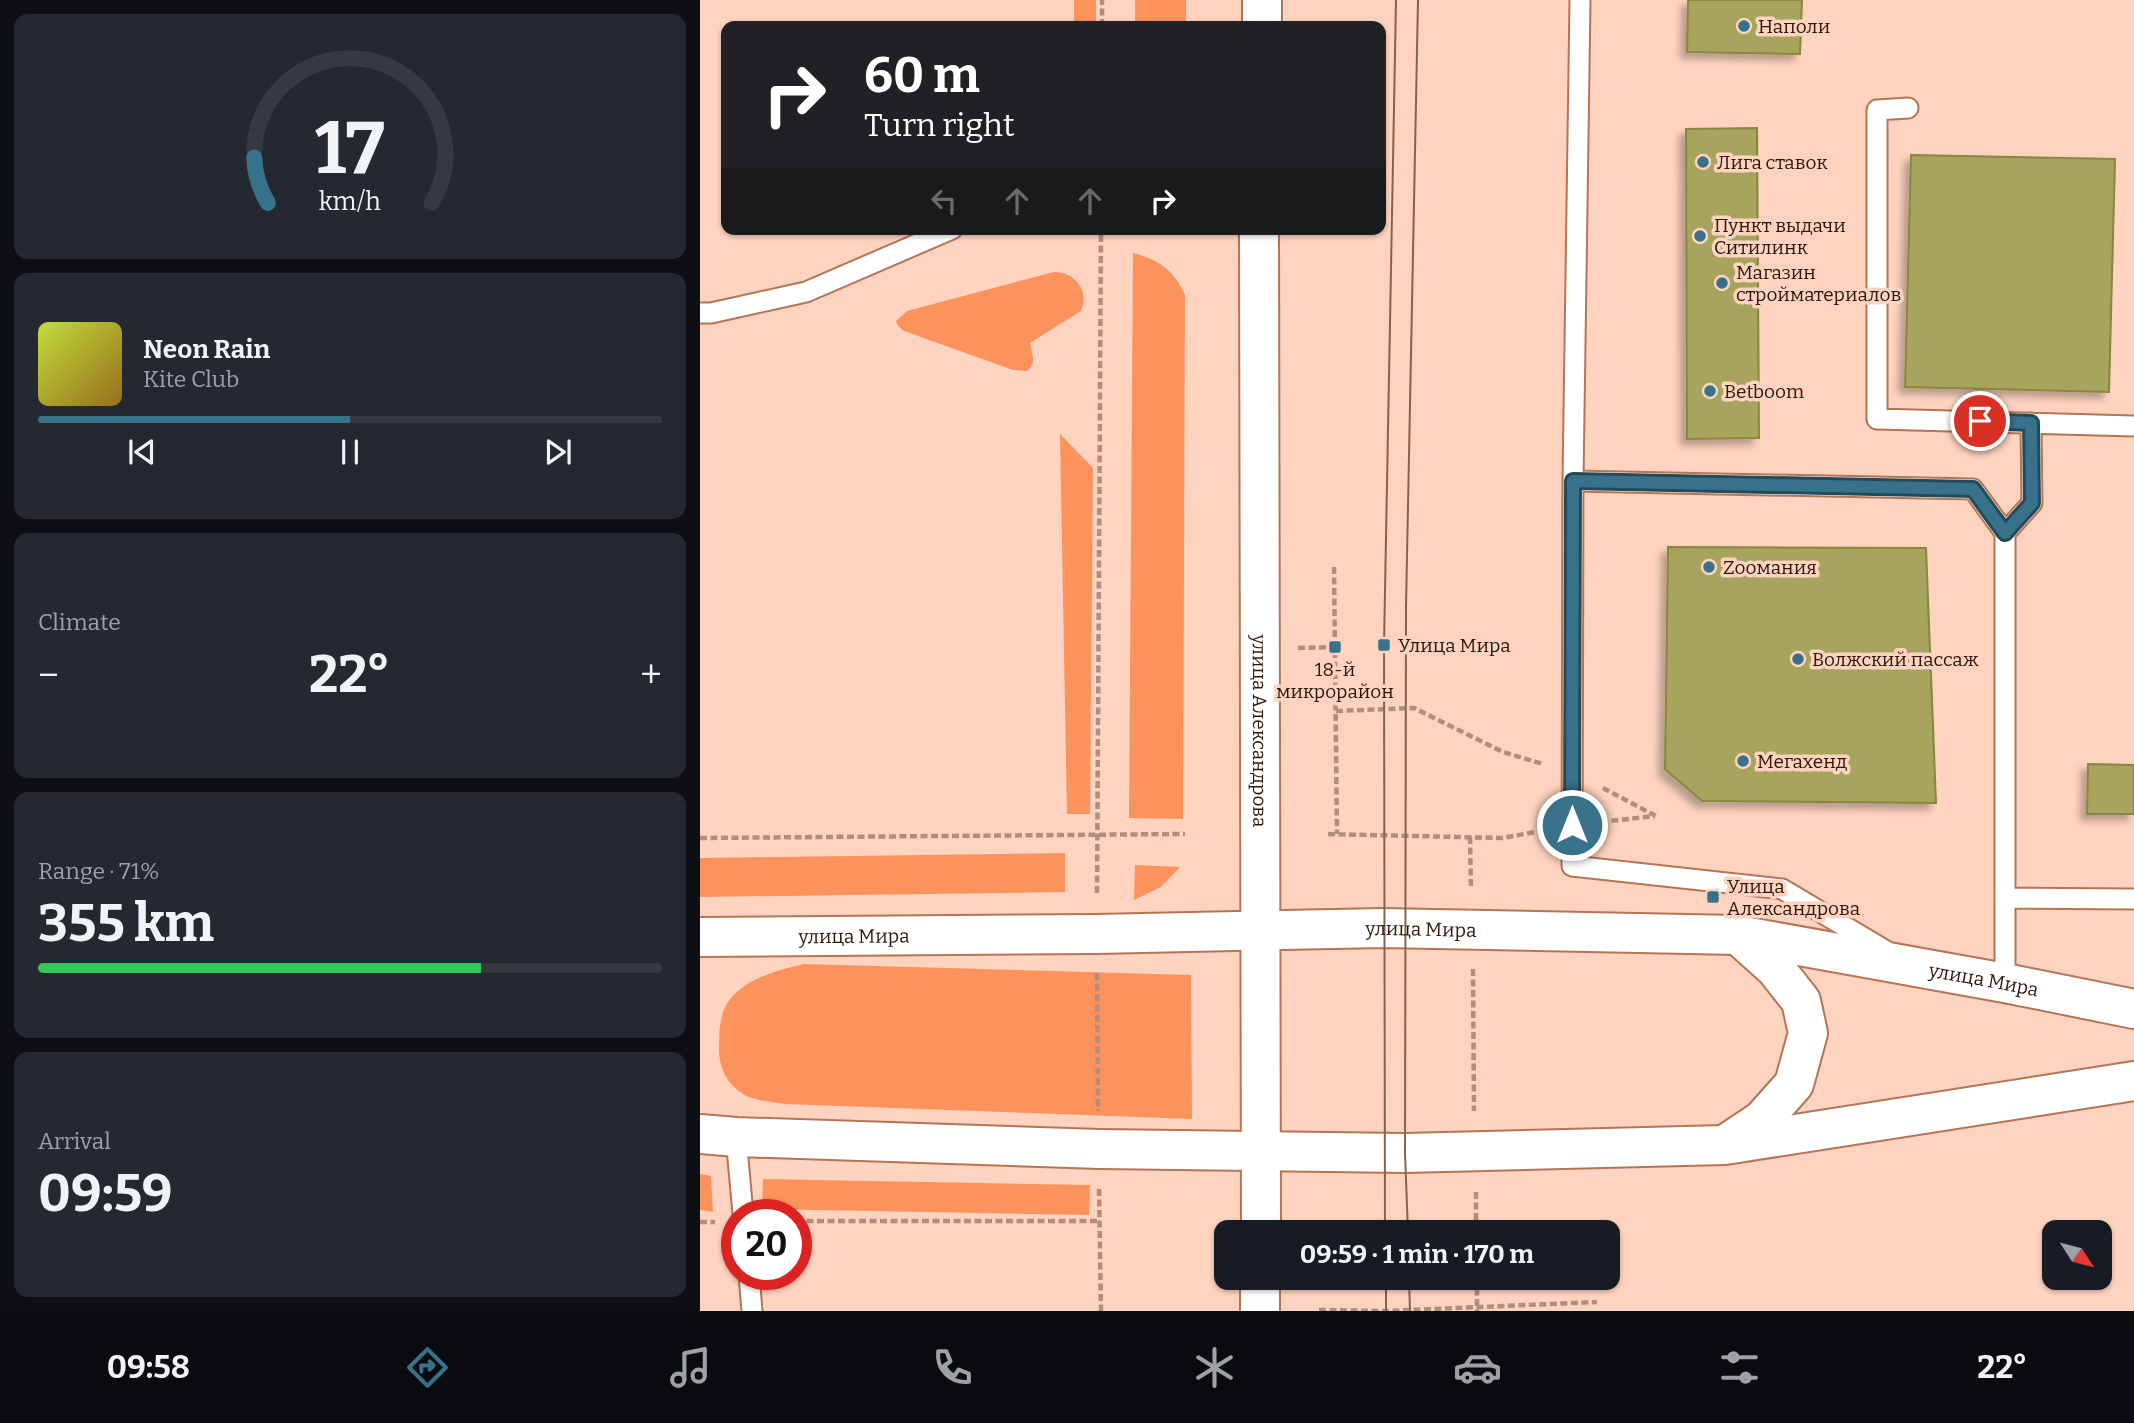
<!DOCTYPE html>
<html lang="en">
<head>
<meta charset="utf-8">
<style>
  body { margin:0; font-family:Bitter,serif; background:#242831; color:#f1f3f6; height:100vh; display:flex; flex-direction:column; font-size:26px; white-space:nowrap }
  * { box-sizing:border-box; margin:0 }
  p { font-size:23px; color:#9ea1a6 }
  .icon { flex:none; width:38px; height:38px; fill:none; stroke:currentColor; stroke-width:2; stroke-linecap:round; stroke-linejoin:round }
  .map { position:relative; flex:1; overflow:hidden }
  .side { display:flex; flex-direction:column; gap:14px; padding:14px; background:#0d0f14; width:700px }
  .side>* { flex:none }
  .hud { position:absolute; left:21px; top:21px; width:665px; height:214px; border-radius:14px; box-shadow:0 2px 5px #0004; background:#202124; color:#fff; overflow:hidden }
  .needle { width:46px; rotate:126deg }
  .fabs { position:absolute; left:1342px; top:1220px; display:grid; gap:14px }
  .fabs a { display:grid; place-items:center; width:70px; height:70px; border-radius:14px; background:#171b24; box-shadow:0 2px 5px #0004; font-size:35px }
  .speed { position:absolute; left:21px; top:1199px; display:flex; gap:14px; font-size:35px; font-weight:700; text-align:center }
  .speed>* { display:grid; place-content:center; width:91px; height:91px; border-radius:50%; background:#171b24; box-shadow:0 2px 5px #0004; line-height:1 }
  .speed .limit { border:10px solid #d22; background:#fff; color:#111 }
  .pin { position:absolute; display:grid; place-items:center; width:60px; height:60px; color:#fff; margin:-30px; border:4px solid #fff; border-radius:50%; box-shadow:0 2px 7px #0007 }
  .me { position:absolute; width:77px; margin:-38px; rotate:0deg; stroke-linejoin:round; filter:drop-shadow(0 0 5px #0008) }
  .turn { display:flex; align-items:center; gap:24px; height:147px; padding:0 28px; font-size:32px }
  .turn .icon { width:91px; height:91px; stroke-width:2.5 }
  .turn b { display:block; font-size:49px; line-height:60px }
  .lanes { display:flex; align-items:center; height:66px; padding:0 28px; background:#0003; justify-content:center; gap:35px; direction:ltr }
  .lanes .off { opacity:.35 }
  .big { font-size:52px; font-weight:700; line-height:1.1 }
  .side .widget { flex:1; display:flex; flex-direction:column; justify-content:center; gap:10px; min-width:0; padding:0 24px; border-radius:14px; background:#242831 }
  .side .dial { align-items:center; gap:0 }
  .dial svg { height:182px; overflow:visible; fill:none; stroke:#363941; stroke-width:7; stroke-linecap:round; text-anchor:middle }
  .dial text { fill:#f1f3f6; stroke:none }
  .song { display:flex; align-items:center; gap:21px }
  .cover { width:84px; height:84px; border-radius:10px; background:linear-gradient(135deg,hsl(70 70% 55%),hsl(40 70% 35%)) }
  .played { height:7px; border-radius:4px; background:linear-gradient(90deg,#37728a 50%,#363941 50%) }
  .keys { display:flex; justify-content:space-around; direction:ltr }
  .heat { display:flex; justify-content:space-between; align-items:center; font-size:38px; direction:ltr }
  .charge { height:10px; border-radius:5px; background:linear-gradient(90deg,#34c759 71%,#363941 0) }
  .trip { position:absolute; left:514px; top:1220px; width:406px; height:70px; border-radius:14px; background:#171b24; box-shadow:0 2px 5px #0004; font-weight:700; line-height:70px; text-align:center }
  .tab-bar { display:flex; height:112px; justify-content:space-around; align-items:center; background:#090b0e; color:#9ea1a6 }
  .tab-bar .icon { width:49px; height:49px }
  .tab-bar .on { color:#37728a }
  .tab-bar b { font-size:32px; color:#f1f3f6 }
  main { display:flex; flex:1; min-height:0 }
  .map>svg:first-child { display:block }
  .green { fill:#fc935c }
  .building { fill:#a6a45d; stroke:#88863f; stroke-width:2; filter:url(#shadow) }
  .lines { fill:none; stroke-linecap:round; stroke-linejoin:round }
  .service-casing { stroke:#b57555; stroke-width:23 }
  .tertiary-casing { stroke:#b57555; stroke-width:42 }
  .secondary-casing { stroke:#b57555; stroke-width:42 }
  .path { stroke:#b18d7b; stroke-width:4.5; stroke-dasharray:7 3.5; stroke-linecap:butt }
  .service { stroke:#fff; stroke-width:19 }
  .tertiary { stroke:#fff; stroke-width:38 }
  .secondary { stroke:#fff; stroke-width:38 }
  .tram { stroke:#836353; stroke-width:2 }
  .route-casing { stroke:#244a5a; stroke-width:18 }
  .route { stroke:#37728a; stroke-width:12 }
  .poi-dot { fill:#37728a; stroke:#fed3bf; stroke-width:2.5 }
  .labels { text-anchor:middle; stroke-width:7; stroke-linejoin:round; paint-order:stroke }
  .poi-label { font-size:19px; fill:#2f1608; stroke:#fed3bf; text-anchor:start }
  .street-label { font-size:19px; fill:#2f1608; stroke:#fed3bf }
</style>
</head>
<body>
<main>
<section class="side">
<div class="widget dial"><svg viewBox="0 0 100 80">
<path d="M14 69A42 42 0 1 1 86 69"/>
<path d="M14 69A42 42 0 0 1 8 49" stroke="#37728a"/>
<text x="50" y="56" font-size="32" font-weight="700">17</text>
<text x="50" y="72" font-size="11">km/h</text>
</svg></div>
<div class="widget">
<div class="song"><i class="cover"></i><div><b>Neon Rain</b><p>Kite Club</p></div></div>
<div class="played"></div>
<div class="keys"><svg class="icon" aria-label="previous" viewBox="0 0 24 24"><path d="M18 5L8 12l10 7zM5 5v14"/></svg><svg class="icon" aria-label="pause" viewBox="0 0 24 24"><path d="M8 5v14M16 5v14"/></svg><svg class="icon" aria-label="next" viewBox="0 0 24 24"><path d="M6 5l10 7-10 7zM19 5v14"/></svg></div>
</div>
<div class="widget"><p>Climate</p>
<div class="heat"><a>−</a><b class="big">22°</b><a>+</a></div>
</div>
<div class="widget"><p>Range · 71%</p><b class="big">355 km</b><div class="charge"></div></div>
<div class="widget"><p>Arrival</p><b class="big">09:59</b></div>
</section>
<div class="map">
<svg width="1434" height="1311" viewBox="0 0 1434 1311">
  <defs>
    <filter id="shadow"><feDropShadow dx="-6" dy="6" stdDeviation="3.5" flood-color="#0004"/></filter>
  </defs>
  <rect width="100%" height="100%" fill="#fed3bf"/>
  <path class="green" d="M 374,0 L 396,0 L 396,26 L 374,26 Z
    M 435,0 L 486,0 L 486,26 L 435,26 Z
    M 433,253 C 458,259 475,271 485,295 L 483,819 L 429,818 Z
    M 354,272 C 375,272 390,291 381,311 L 330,343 C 332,354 337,364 327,371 L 313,370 L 204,331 L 198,326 L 196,321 L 207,311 Z
    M 360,434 L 393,468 L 390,814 L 367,814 Z
    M 365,853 L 365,892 L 0,897 L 0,858 Z
    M 435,865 L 480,867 L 461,887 L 434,900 Z
    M 104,964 L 491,975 L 492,1119 L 85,1104 C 73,1102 54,1101 43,1094 C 27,1084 19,1068 19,1049 C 19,1038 19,1027 22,1016 C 31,982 74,971 104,964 Z
    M 0,1174 L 11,1176 L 13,1212 L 0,1210 Z
    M 63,1179 L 390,1185 L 389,1215 L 62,1209 Z"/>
  <path class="building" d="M 988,0 L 1102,0 L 1100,54 L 987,52 Z
    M 1057,128 L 1059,438 L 987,439 L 986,129 Z
    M 1211,155 L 1415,159 L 1409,392 L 1205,387 Z
    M 968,547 L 1226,548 L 1236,803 L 1002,801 L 965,769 Z
    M 1388,764 L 1434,765 L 1434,814 L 1387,814 Z"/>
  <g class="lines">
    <g class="service-casing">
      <path id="service" d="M 1208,108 L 1177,110 L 1177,419 L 1434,426
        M 0,313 L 11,313 L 106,292 L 252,229
        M 873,481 L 880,0
        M 1305,533 L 1332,503 L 1331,423
        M 1305,898 L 1434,899
        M 1186,951 L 1082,889 L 872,866 L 873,481 L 1273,489 L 1305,533 L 1305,983
        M 36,1137 L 43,1214
        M 49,1274 L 52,1311"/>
    </g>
    <g class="tertiary-casing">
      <g id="tertiary">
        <path id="s1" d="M 0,937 L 396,934 L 683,928 L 1038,935 L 1305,983 L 1434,1009"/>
        <path d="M 0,1134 L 36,1137 L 400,1149 L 705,1153 L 1025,1145 L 1434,1081"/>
        <path d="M 1029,1142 L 1062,1120 L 1094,1084 L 1108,1033 L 1101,1001 L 1075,968 L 1038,935"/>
      </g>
    </g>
    <g class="secondary-casing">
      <g id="secondary">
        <path d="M 562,26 L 562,0"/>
        <path id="s2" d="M 559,229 L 561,1232"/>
        <path d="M 560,1311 L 560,1278"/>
      </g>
    </g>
    <path class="path" d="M 402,26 L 402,0
      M 634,567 L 637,834
      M 598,648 L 635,647
      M 636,711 L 714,708 L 803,752 L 843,764
      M 903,788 L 956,816
      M 901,822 L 955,816
      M 628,834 L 802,838 L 841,831
      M 770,837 L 771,889
      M 0,838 L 485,834
      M 397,893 L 401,229
      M 773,969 L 774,1111
      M 397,973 L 398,1111
      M 399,1189 L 401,1311
      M 776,1192 L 776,1232
      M 96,1221 L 399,1221
      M 0,1222 L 15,1222
      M 777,1278 L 777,1311
      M 619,1310 L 686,1311 L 897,1302"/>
    <use href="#service" class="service"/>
    <use href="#tertiary" class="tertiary"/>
    <use href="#secondary" class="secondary"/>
    <path class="tram" d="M 685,1232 L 684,645 L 696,0
      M 708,1232 L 705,1153 L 706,607 L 718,0
      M 686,1278 L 686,1311
      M 709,1278 L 710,1311"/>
  </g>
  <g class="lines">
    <g class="route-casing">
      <path id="route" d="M 872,825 L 873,481 L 1273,489 L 1305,533 L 1332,503 L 1331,423 L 1280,421"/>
    </g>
    <use href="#route" class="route"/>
  </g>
  <g class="poi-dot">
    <circle cx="1044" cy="26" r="7"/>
    <circle cx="1003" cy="162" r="7"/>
    <circle cx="1000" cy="236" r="7"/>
    <circle cx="1022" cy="283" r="7"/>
    <circle cx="1010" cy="391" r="7"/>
    <circle cx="1009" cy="567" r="7"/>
    <rect x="677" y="638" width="14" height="14" rx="3.5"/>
    <rect x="628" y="640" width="14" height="14" rx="3.5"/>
    <circle cx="1098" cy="659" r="7"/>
    <circle cx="1043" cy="761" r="7"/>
    <rect x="1006" y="890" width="14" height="14" rx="3.5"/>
  </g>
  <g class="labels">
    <g class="poi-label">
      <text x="1058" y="33">Наполи</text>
      <text x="1017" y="169">Лига ставок</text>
      <text x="1014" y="232">Пункт выдачи<tspan x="1014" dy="22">Ситилинк</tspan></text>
      <text x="1036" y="279">Магазин<tspan x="1036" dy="22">стройматериалов</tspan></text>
      <text x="1024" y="398">Betboom</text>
      <text x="1023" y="574">Zooмания</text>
      <text x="698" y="652">Улица Мира</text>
      <text x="1112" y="666">Волжский пассаж</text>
      <text x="635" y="676" text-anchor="middle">18-й<tspan x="635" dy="22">микрорайон</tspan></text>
      <text x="1057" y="768">Мегахенд</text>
      <text x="1027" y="893">Улица<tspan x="1027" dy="22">Александрова</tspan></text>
    </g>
    <g class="street-label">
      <text dy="7" stroke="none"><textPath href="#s2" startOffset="502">улица Александрова</textPath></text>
      <text dy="7" stroke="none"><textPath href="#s1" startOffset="721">улица Мира</textPath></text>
      <text dy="7" stroke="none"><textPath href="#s1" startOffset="154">улица Мира</textPath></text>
      <text dy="7" stroke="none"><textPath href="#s1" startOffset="1288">улица Мира</textPath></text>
    </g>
  </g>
</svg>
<div class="fabs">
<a><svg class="needle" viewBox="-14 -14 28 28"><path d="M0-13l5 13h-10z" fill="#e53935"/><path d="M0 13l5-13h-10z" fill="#9ea1a6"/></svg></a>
</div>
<div class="speed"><div class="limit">20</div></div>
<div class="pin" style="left:1280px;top:421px;background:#d93025"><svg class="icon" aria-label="arrive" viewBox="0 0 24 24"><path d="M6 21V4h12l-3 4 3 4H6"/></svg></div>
<svg class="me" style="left:872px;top:825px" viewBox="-20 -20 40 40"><circle r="17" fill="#37728a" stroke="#fff" stroke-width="3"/><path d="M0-11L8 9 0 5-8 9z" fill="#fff"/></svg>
<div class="trip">09:59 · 1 min · 170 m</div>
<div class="hud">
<div class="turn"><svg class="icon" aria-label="right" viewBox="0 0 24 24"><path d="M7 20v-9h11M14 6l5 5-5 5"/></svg><div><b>60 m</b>Turn right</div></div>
<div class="lanes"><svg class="icon off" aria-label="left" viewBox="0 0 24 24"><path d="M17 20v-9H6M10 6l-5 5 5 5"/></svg><svg class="icon off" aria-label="ahead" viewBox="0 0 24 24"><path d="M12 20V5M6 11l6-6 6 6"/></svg><svg class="icon off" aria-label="ahead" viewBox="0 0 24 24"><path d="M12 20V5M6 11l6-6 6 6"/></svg><svg class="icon" aria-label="right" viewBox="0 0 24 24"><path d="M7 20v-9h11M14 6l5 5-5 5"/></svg></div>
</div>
</div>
</main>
<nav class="tab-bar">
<b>09:58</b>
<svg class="icon on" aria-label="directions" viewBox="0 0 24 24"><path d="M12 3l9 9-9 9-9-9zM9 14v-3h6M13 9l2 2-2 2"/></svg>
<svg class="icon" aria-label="music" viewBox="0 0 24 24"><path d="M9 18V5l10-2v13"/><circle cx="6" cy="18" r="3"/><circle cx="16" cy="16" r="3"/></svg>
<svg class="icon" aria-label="phone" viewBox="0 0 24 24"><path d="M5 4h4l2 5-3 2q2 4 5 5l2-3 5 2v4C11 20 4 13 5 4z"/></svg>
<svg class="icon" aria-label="climate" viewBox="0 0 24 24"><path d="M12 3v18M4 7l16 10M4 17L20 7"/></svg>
<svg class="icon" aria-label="car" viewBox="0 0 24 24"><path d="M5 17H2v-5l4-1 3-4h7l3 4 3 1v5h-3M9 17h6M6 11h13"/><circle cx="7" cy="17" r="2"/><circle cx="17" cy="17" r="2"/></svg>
<svg class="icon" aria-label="filters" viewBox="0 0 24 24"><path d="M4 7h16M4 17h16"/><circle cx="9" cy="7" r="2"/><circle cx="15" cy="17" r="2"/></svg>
<b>22°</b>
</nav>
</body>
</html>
